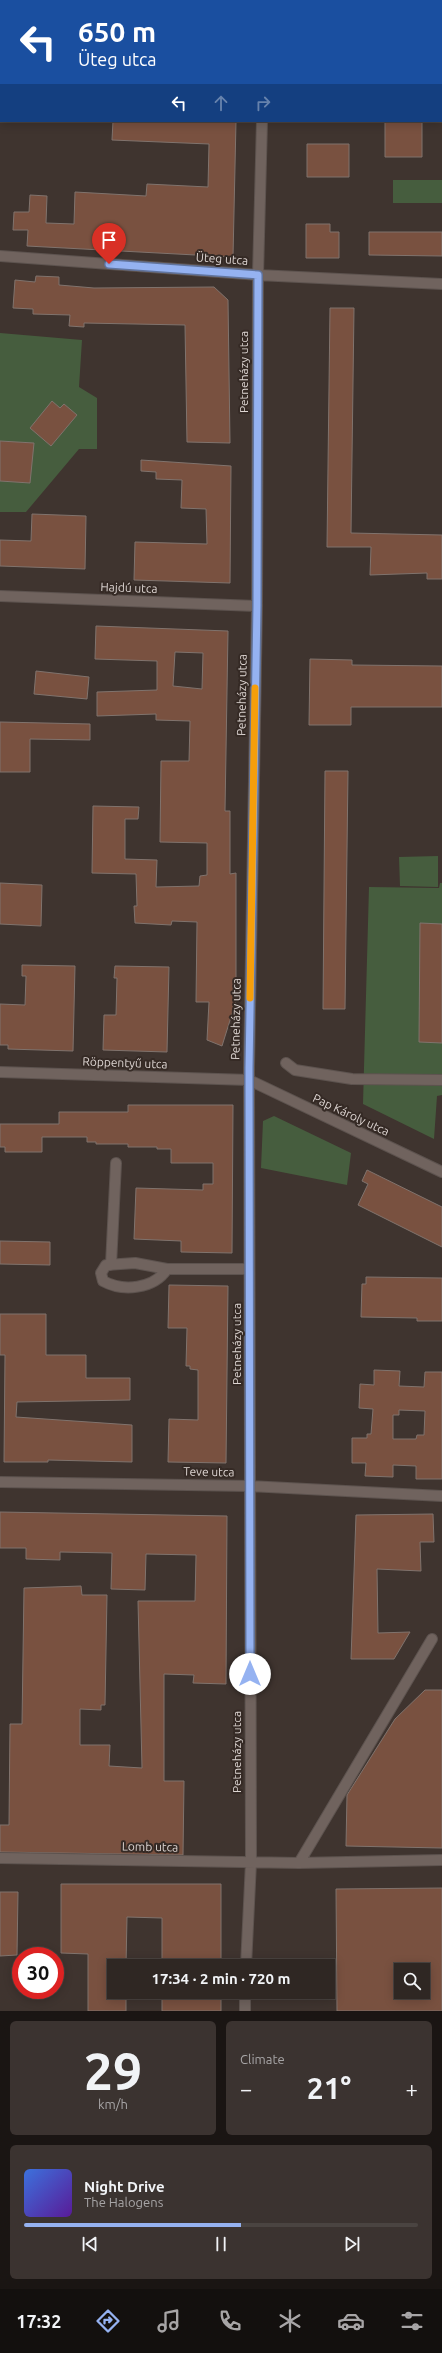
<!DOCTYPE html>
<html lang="en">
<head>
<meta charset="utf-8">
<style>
  body { margin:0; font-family:Ubuntu,sans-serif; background:#3b3330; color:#f1f3f6; height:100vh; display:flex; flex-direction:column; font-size:15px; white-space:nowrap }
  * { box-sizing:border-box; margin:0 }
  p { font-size:13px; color:#a7a5a6 }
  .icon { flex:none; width:22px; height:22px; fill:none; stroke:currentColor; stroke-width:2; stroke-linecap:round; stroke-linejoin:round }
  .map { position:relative; height:2011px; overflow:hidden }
  .panel { display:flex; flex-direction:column; gap:10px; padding:10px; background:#1a1513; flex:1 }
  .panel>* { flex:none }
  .top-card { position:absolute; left:0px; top:0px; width:442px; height:122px; box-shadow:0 2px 10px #0003,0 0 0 1px #4a4441; background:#1a4fa0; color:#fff; overflow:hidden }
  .tools { position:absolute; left:394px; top:1963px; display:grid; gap:8px }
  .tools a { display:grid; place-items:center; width:36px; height:36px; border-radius:0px; background:#2f2723; box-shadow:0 2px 10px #0003,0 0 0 1px #4a4441; font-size:20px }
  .speed { position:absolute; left:12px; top:1947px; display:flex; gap:8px; font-size:20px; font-weight:700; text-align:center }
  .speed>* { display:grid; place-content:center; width:52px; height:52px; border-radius:50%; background:#2f2723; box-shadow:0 2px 10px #0003,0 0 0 1px #4a4441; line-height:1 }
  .speed .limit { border:6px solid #d22; background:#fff; color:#111 }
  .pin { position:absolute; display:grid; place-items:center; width:34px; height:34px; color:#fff; margin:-41px -17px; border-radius:50% 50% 50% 0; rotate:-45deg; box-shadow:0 0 4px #0007 }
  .pin .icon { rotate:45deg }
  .me { position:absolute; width:44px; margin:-22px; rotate:0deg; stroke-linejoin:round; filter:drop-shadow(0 0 3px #0008) }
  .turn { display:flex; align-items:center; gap:14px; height:84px; padding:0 12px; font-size:18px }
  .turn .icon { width:52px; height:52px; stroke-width:2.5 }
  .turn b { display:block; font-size:28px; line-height:34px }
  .lanes { display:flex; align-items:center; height:38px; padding:0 12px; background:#0003; justify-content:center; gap:20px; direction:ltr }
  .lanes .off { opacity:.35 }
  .big { font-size:30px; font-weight:700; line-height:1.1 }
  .panel .tile { flex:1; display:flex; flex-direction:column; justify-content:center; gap:6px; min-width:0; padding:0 14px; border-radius:6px; background:#3b3330 }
  .panel .dial { align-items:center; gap:0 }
  .dial b { font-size:52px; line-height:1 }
  .song { display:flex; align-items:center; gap:12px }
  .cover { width:48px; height:48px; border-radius:6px; background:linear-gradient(135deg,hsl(220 70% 55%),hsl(270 70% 35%)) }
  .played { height:4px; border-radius:2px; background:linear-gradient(90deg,#95b2f1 55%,#4a4441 55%) }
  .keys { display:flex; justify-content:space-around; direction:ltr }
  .heat { display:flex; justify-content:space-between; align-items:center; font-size:22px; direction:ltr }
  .panel .tiles { flex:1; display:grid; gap:10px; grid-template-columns:1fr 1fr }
  .tile:last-child { grid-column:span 2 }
  .trip { position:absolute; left:107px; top:1959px; width:228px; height:40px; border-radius:0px; background:#2f2723; box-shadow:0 2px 10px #0003,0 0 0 1px #4a4441; font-weight:700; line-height:40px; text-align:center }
  .tabs { display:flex; height:64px; justify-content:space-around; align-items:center; background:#13100e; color:#a7a5a6 }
  .tabs .icon { width:28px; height:28px }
  .tabs .current { color:#95b2f1 }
  .tabs b { font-size:18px; color:#f1f3f6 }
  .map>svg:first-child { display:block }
  .green { fill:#465d3e }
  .building { fill:#795140; stroke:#80736d; fill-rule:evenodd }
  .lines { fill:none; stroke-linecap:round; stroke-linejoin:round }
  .minor-casing { stroke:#5d534f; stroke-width:12 }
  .minor { stroke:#70635e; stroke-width:10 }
  .route-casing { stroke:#61749d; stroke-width:10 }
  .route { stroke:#95b2f1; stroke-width:7 }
  .slow { stroke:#f59e0b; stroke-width:7 }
  .labels { text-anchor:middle; stroke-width:4; stroke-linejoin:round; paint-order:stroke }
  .street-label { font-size:12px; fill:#ded6d3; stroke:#352a25 }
</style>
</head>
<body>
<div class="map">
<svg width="442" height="2011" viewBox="0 0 442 2011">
  <rect width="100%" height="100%" fill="#3f342f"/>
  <path class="green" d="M 393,180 L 442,180 L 442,203 L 393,203 Z
    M 0,333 L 82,340 L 79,387 L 97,398 L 97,449 L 79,449 L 26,512 L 0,512 Z
    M 438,856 L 438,887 L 400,886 L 399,857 Z
    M 440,883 L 442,883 L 442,1095 L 437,1096 L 434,1139 L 363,1104 L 369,887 L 439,888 Z
    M 274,1116 L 351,1153 L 347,1185 L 261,1168 L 263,1121 Z"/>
  <path class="building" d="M 113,121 L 236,121 L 233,257 L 27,246 L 28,230 L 13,230 L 14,212 L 29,212 L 30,195 L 47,196 L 46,223 L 74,224 L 75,192 L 146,196 L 147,184 L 208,187 L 209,144 L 112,140 Z
    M 385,121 L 422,121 L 422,157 L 385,157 Z
    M 307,144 L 349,144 L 349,177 L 307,177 Z
    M 306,224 L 330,224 L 330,232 L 339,232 L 339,258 L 306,258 Z
    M 369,232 L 442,232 L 442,256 L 369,255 Z
    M 36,276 L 59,277 L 59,285 L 94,288 L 214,287 L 228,300 L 230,443 L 187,442 L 185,325 L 84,323 L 84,327 L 69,326 L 70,315 L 33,314 L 33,309 L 13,308 L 15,280 L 35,282 Z
    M 330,308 L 354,308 L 351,533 L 442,535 L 442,579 L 427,579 L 427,573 L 370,575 L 371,547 L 327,547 Z
    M 52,401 L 60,408 L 64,404 L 77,415 L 51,446 L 30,428 Z
    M 0,441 L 34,443 L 30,483 L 0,481 Z
    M 141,460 L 231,466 L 230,583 L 134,580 L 135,542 L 207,544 L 206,509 L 181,508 L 182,480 L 156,479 L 156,472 L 141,471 Z
    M 32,514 L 86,516 L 85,569 L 0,566 L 0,540 L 31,541 Z
    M 96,626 L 228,631 L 225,811 L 230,811 L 230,874 L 236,873 L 236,1001 L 222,1046 L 207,1040 L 209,1002 L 196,1002 L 197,922 L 172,921 L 171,925 L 135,923 L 134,906 L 137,906 L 136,874 L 92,873 L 93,806 L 139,807 L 138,819 L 125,819 L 125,859 L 157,860 L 156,887 L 199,886 L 200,876 L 207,875 L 207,843 L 160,842 L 161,761 L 189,761 L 190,721 L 156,720 L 156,714 L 97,716 L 97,692 L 157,690 L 157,661 L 95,659 ZM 175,652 L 203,653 L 202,689 L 173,686 Z
    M 310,659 L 352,660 L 352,665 L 442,666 L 442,707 L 351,707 L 351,725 L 309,725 Z
    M 36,671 L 89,677 L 87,699 L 34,694 Z
    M 0,722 L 90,724 L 90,740 L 30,739 L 30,772 L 0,772 Z
    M 325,771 L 348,771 L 345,1009 L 323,1009 Z
    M 0,883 L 42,885 L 41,926 L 0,924 Z
    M 420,923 L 442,924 L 442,1043 L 419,1042 Z
    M 22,965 L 75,966 L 73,1051 L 8,1049 L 8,1045 L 0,1045 L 0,1004 L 25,1005 L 26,976 L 22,976 Z
    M 115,966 L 169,967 L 167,1052 L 103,1050 L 104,1015 L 116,1015 L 117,978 L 114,978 Z
    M 128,1105 L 233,1105 L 232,1253 L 181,1252 L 181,1241 L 134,1239 L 136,1188 L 203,1190 L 203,1184 L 213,1184 L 213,1163 L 171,1163 L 171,1149 L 157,1149 L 157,1147 L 128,1147 L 128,1144 L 96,1144 L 96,1142 L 87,1142 L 87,1137 L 42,1137 L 42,1152 L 5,1152 L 5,1147 L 0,1147 L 0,1124 L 59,1124 L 59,1112 L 128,1112 Z
    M 367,1170 L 442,1207 L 442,1247 L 358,1205 L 368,1184 L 362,1181 Z
    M 0,1241 L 50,1242 L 50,1265 L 0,1264 Z
    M 366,1277 L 442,1278 L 442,1321 L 417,1321 L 417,1318 L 361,1317 L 362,1284 L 366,1284 Z
    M 169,1285 L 228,1286 L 226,1463 L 168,1462 L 169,1419 L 198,1420 L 198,1370 L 190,1369 L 190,1366 L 186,1366 L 187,1328 L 168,1328 Z
    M 0,1314 L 46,1314 L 46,1355 L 86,1355 L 86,1378 L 130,1378 L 130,1400 L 17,1402 L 16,1417 L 132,1425 L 132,1462 L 48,1460 L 48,1462 L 4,1462 L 5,1355 L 0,1355 Z
    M 374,1370 L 400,1371 L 399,1386 L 424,1387 L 425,1372 L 442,1372 L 442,1479 L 416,1479 L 416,1466 L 393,1465 L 393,1477 L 365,1476 L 366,1463 L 352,1463 L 352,1438 L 367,1438 L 367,1434 L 371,1434 L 373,1409 L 359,1408 L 360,1384 L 374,1385 ZM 399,1410 L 425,1411 L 424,1435 L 417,1435 L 416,1439 L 393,1439 L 393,1415 L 399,1415 Z
    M 0,1512 L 227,1516 L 226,1684 L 193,1683 L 194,1675 L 164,1674 L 164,1781 L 184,1781 L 183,1855 L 0,1852 L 0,1825 L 9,1825 L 10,1724 L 22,1724 L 24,1588 L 81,1586 L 82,1595 L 107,1595 L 105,1705 L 101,1705 L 101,1710 L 80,1709 L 80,1745 L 110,1745 L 109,1766 L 142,1768 L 138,1601 L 195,1601 L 196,1555 L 146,1554 L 145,1590 L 111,1589 L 112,1553 L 60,1552 L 60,1560 L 26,1559 L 26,1548 L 0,1548 Z
    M 433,1514 L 434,1542 L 420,1542 L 421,1571 L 377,1569 L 378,1633 L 410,1632 L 394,1659 L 351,1659 L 356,1515 Z
    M 425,1690 L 442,1690 L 442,1848 L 346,1846 L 347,1795 L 395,1719 Z
    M 61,1884 L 221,1884 L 221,1966 L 162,1966 L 162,1918 L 127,1917 L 126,1966 L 114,1966 L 114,1992 L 126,1992 L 126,2011 L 88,2011 L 88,1954 L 61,1953 Z
    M 442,1888 L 442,2011 L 337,2011 L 336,1889 ZM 401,1970 L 423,1970 L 423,1992 L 401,1992 Z
    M 0,1892 L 18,1892 L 17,1955 L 0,1956 Z
    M 162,1992 L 221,1992 L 221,2011 L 162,2011 Z"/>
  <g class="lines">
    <g class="minor-casing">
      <path id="minor" d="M 266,1 L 266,0
        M 0,256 L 258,275 L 442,284
        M 0,596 L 257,606
        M 286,1063 L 295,1070 L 352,1079 L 442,1080
        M 0,1072 L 249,1080 L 442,1172
        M 111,1265 L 116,1163
        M 167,1269 C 154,1289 123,1292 103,1281 L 101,1273 L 106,1265 L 135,1263 L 167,1269 L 249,1269
        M 0,1482 L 249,1486 L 442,1496
        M 0,1858 L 299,1863 L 432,1639
        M 299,1863 L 442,1860
        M 246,1966 L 251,1862 L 249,1068 L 257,606 L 258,275 L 262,121
        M 245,2011 L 245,1992"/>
    </g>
    <use href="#minor" class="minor"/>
  </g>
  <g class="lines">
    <g class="route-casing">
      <path id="route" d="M 109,264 L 258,275 L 257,606 L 249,1068 L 250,1674"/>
    </g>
    <use href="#route" class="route"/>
    <path class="slow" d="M 250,998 L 255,688"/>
  </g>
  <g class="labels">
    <g class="street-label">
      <text transform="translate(222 259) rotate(4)" y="4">Üteg utca</text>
      <text transform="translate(244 372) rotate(-90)" y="4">Petneházy utca</text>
      <text transform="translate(129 588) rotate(2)" y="4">Hajdú utca</text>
      <text transform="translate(242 695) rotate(-89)" y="4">Petneházy utca</text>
      <text transform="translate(236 1019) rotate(-89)" y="4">Petneházy utca</text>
      <text transform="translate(125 1063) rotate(2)" y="4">Röppentyű utca</text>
      <text transform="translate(351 1115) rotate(25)" y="4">Pap Károly utca</text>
      <text transform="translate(237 1344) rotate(-90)" y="4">Petneházy utca</text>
      <text transform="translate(209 1472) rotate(1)" y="4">Teve utca</text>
      <text transform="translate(237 1752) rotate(-90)" y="4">Petneházy utca</text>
      <text transform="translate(150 1847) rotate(1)" y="4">Lomb utca</text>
    </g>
  </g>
</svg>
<div class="tools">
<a><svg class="icon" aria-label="search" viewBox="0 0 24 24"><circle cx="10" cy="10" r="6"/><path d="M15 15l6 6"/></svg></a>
</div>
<div class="speed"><div class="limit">30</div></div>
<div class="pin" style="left:109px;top:264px;background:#d93025"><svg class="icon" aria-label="arrive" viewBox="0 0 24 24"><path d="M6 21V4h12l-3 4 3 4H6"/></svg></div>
<svg class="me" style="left:250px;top:1674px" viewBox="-20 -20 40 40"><circle r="19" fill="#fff"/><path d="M0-13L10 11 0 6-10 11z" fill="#95b2f1"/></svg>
<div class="trip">17:34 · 2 min · 720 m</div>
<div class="top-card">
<div class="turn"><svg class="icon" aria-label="left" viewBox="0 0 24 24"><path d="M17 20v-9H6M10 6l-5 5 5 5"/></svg><div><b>650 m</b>Üteg utca</div></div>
<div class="lanes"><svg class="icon" aria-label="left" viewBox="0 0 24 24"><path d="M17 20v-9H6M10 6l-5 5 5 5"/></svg><svg class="icon off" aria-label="ahead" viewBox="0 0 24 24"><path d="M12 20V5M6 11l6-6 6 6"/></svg><svg class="icon off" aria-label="right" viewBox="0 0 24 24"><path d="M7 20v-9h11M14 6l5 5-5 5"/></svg></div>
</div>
</div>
<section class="panel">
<div class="tiles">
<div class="tile dial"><b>29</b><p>km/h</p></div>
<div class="tile"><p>Climate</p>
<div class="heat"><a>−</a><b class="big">21°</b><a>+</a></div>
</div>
<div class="tile">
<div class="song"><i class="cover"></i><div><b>Night Drive</b><p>The Halogens</p></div></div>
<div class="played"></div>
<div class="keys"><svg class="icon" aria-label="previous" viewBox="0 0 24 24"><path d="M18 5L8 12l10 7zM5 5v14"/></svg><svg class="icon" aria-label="pause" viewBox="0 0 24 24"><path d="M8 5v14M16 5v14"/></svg><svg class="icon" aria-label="next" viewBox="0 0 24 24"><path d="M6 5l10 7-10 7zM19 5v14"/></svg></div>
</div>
</div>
</section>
<nav class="tabs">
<b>17:32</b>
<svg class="icon current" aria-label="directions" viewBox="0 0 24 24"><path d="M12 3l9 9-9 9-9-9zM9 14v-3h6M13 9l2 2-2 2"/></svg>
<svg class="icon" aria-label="music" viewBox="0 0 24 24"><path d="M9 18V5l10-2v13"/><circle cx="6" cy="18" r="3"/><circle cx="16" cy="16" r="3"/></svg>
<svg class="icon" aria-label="phone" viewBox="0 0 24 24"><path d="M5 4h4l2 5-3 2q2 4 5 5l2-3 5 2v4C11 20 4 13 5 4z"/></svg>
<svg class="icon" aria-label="climate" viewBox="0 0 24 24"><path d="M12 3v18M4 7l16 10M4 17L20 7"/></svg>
<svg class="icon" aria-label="car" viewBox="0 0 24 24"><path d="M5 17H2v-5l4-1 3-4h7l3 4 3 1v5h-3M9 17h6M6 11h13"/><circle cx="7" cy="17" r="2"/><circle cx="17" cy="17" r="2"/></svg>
<svg class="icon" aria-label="filters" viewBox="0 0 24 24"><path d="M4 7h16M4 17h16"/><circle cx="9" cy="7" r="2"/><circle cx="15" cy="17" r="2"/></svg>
</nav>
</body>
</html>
